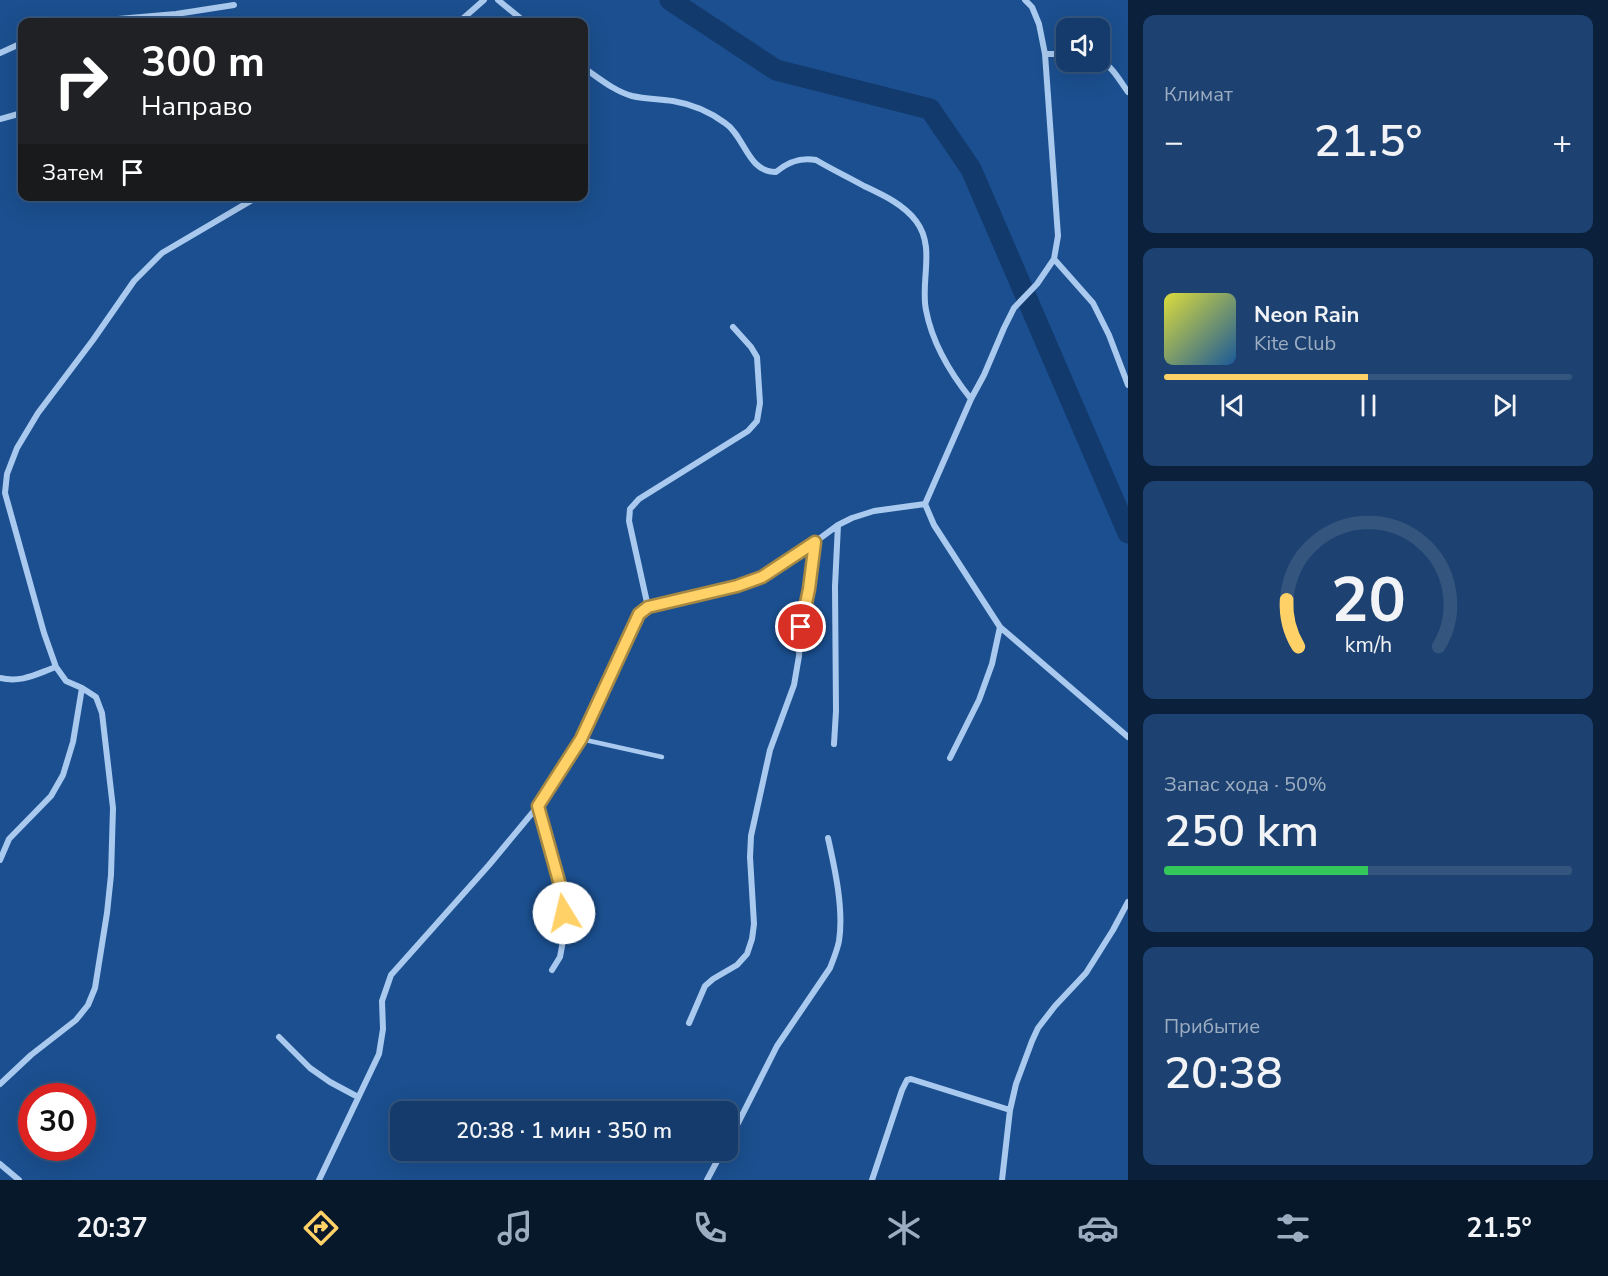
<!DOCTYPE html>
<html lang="ru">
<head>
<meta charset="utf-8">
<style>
  body { margin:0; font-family:"Nunito Sans",sans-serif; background:#1d4271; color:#f1f3f6; height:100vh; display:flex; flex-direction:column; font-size:22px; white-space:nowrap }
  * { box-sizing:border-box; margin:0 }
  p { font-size:20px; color:#9dadc1 }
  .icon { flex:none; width:33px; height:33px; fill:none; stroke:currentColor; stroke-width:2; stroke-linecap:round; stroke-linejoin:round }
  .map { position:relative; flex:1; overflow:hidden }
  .sheet { display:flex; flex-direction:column; gap:15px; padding:15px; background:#0b203b; width:480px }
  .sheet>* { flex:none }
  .guide { position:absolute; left:18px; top:18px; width:570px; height:183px; border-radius:12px; box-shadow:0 6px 24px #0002,0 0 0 2px #33557e; background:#202124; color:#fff; overflow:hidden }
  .controls { position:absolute; left:1056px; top:18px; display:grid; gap:12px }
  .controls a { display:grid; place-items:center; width:54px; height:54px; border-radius:12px; background:#143b6b; box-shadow:0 6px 24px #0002,0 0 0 2px #33557e; font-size:30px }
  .speed { position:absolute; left:18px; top:1083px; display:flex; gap:12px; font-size:30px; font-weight:700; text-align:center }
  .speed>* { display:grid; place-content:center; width:78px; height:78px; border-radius:50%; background:#143b6b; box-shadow:0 6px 24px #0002,0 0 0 2px #33557e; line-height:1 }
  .speed .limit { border:9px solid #d22; background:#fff; color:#111 }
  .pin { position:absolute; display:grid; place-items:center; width:51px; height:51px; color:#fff; margin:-26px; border:3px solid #fff; border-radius:50%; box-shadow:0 2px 6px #0007 }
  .me { position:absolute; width:66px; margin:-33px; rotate:351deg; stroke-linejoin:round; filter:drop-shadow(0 0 4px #0008) }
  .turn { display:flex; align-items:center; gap:21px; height:126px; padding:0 24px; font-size:27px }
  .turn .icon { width:78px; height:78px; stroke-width:2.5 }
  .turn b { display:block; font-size:42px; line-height:51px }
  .then { display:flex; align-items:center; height:57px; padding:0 24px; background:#0003; gap:12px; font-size:22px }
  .big { font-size:45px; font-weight:600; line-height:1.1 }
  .sheet .tile { flex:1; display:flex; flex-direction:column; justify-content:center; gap:9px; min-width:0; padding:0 21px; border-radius:12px; background:#1d4271 }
  .sheet .dial { align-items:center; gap:0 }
  .dial svg { height:156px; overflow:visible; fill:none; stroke:#33557e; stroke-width:7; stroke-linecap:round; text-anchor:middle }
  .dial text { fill:#f1f3f6; stroke:none }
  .song { display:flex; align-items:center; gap:18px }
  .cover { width:72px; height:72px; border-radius:9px; background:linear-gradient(135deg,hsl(60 70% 55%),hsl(210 70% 35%)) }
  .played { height:6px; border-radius:3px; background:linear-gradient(90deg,#ffd166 50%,#33557e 50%) }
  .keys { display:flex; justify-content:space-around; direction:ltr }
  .heat { display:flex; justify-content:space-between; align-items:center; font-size:33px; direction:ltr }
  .charge { height:9px; border-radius:4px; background:linear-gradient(90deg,#34c759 50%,#33557e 0) }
  .trip { position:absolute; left:390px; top:1101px; width:348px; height:60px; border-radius:12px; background:#143b6b; box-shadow:0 6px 24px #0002,0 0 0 2px #33557e; font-weight:600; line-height:60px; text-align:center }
  .tab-bar { display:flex; height:96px; justify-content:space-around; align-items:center; background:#08182b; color:#9dadc1 }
  .tab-bar .icon { width:42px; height:42px }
  .tab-bar .selected { color:#ffd166 }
  .tab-bar b { font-size:27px; color:#f1f3f6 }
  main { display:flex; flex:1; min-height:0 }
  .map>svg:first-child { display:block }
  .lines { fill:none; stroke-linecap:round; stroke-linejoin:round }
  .river { stroke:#123a6d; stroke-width:21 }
  .service { stroke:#a9c9ee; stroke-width:4.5 }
  .minor { stroke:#a9c9ee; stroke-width:6 }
  .route-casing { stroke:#a68842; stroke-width:15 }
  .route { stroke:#ffd166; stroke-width:10 }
</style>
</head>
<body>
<main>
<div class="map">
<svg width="1128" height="1180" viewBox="0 0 1128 1180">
  <rect width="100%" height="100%" fill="#1b4f8f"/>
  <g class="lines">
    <path class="river" d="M 670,0 L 776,70 L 930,109 L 971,169 L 1128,533"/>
    <path class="service" d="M 581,739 L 662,757"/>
    <path class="minor" d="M 498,0 L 525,22
      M 1025,0 L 1032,7 L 1039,24 L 1045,54 L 1058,236 L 1054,259 L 1037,284 L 1014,308 L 1004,328 L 984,375 L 971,399 L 925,504 L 934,525 L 1000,627 L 1128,737
      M 83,22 L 176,14 L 234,5
      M 459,22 L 484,0
      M 0,53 L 22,43
      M 1045,54 L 1066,54
      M 1100,60 C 1112,66 1120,81 1128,92
      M 584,68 C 599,78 614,91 632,96 C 645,99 660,99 673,101 C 691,104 710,112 725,123 C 745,136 747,172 776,172 C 788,162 800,157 816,160 C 831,169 848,177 864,186 C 883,195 903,204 916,221 C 936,247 920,281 926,310 C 932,342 951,374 971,399
      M 0,119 L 22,113
      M 1054,259 L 1093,303 L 1109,335 L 1128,385
      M 648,607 L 629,521 L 630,509 L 639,499 L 748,431 L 757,421 L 760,403 L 757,357 L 751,347 L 733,327
      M 0,678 C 22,683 36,674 56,667
      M 834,744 L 836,711 L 835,586 L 838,525
      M 950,758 L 979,700 L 992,664 L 1000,627
      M 538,806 L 560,885 L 564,913 L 565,930 L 560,957 L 552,970
      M 0,860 L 9,839 L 51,796 L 63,775 L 73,742 L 82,688
      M 689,1023 L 705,986 L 713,979 L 737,965 L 747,954 L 752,939 L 754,924 L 750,857 L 751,836 L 770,750 L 794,685 L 799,656 L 801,627 L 809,589 L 815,542
      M 279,1037 L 310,1068 L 330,1082 L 358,1097
      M 0,1084 L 31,1055 L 76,1020 L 88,1005 L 95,988 L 107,913 L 111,875 L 113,808 L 102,713 L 96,697 L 82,688 L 66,681 L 56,667 L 44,633 L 5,493 L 7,474 L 17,448 L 38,413 L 93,340 L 134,281 L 162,253 L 259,196
      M 728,1143 L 777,1046 L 830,968 C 833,960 837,951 839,941 C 844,910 835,869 828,838
      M 0,1164 L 19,1180
      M 319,1180 L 379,1054 L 383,1029 L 382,1001 L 391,975 L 489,865 L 538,806 L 581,739 L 639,614 L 648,607 L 737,586 L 762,577 L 815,542 L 838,525 L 852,518 L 874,511 L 925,504
      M 707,1180 L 723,1150
      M 872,1180 L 902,1090 L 907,1080 L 911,1079 L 1010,1110
      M 1002,1180 L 1010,1110 L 1016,1084 L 1032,1041 L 1038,1028 L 1055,1006 L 1086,973 L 1113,930 L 1128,902"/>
  </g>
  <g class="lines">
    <g class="route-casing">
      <path id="route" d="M 564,913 L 560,885 L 538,806 L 581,739 L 639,614 L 648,607 L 737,586 L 762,577 L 815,542 L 809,589 L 801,627"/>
    </g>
    <use href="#route" class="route"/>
  </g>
</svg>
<div class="controls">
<a><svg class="icon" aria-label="sound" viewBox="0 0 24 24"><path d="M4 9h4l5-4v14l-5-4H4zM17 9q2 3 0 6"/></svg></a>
</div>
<div class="speed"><div class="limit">30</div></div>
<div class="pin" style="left:801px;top:627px;background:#d93025"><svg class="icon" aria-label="arrive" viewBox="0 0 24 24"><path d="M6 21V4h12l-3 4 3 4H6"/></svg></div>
<svg class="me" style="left:564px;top:913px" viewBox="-20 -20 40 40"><circle r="19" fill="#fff"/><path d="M0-13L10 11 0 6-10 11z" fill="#ffd166"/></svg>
<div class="trip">20:38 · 1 мин · 350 m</div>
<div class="guide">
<div class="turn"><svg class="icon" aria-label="right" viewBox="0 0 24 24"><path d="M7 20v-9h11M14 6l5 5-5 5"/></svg><div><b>300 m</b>Направо</div></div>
<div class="then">Затем<svg class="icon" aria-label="arrive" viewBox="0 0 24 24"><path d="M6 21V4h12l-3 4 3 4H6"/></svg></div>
</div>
</div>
<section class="sheet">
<div class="tile"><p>Климат</p>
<div class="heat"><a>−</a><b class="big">21.5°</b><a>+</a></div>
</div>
<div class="tile">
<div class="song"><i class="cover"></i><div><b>Neon Rain</b><p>Kite Club</p></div></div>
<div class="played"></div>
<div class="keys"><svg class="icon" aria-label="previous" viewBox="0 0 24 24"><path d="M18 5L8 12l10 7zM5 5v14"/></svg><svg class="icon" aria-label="pause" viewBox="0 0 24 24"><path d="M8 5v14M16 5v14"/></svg><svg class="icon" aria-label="next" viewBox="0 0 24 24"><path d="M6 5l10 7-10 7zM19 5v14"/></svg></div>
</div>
<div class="tile dial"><svg viewBox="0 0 100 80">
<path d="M14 69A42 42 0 1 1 86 69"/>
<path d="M14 69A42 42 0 0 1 8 45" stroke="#ffd166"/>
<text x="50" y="56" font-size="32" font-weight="700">20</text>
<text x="50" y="72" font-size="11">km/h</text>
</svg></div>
<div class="tile"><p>Запас хода · 50%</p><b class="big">250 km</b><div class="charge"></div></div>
<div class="tile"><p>Прибытие</p><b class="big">20:38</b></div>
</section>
</main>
<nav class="tab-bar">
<b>20:37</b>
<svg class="icon selected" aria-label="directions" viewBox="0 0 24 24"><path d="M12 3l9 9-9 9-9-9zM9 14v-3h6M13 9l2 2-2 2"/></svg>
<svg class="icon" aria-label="music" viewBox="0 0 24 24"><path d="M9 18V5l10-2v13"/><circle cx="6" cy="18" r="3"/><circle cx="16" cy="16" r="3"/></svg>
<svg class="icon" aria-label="phone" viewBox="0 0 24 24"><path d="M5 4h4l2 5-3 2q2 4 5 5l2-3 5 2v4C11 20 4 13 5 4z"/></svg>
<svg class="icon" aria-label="climate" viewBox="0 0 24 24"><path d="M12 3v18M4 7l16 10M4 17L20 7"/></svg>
<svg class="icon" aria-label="car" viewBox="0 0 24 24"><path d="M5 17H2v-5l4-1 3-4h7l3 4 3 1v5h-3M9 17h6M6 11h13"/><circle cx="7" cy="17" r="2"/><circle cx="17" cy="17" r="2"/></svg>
<svg class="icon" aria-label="filters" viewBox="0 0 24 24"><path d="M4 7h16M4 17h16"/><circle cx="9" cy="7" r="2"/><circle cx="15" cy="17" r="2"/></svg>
<b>21.5°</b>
</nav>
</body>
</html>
